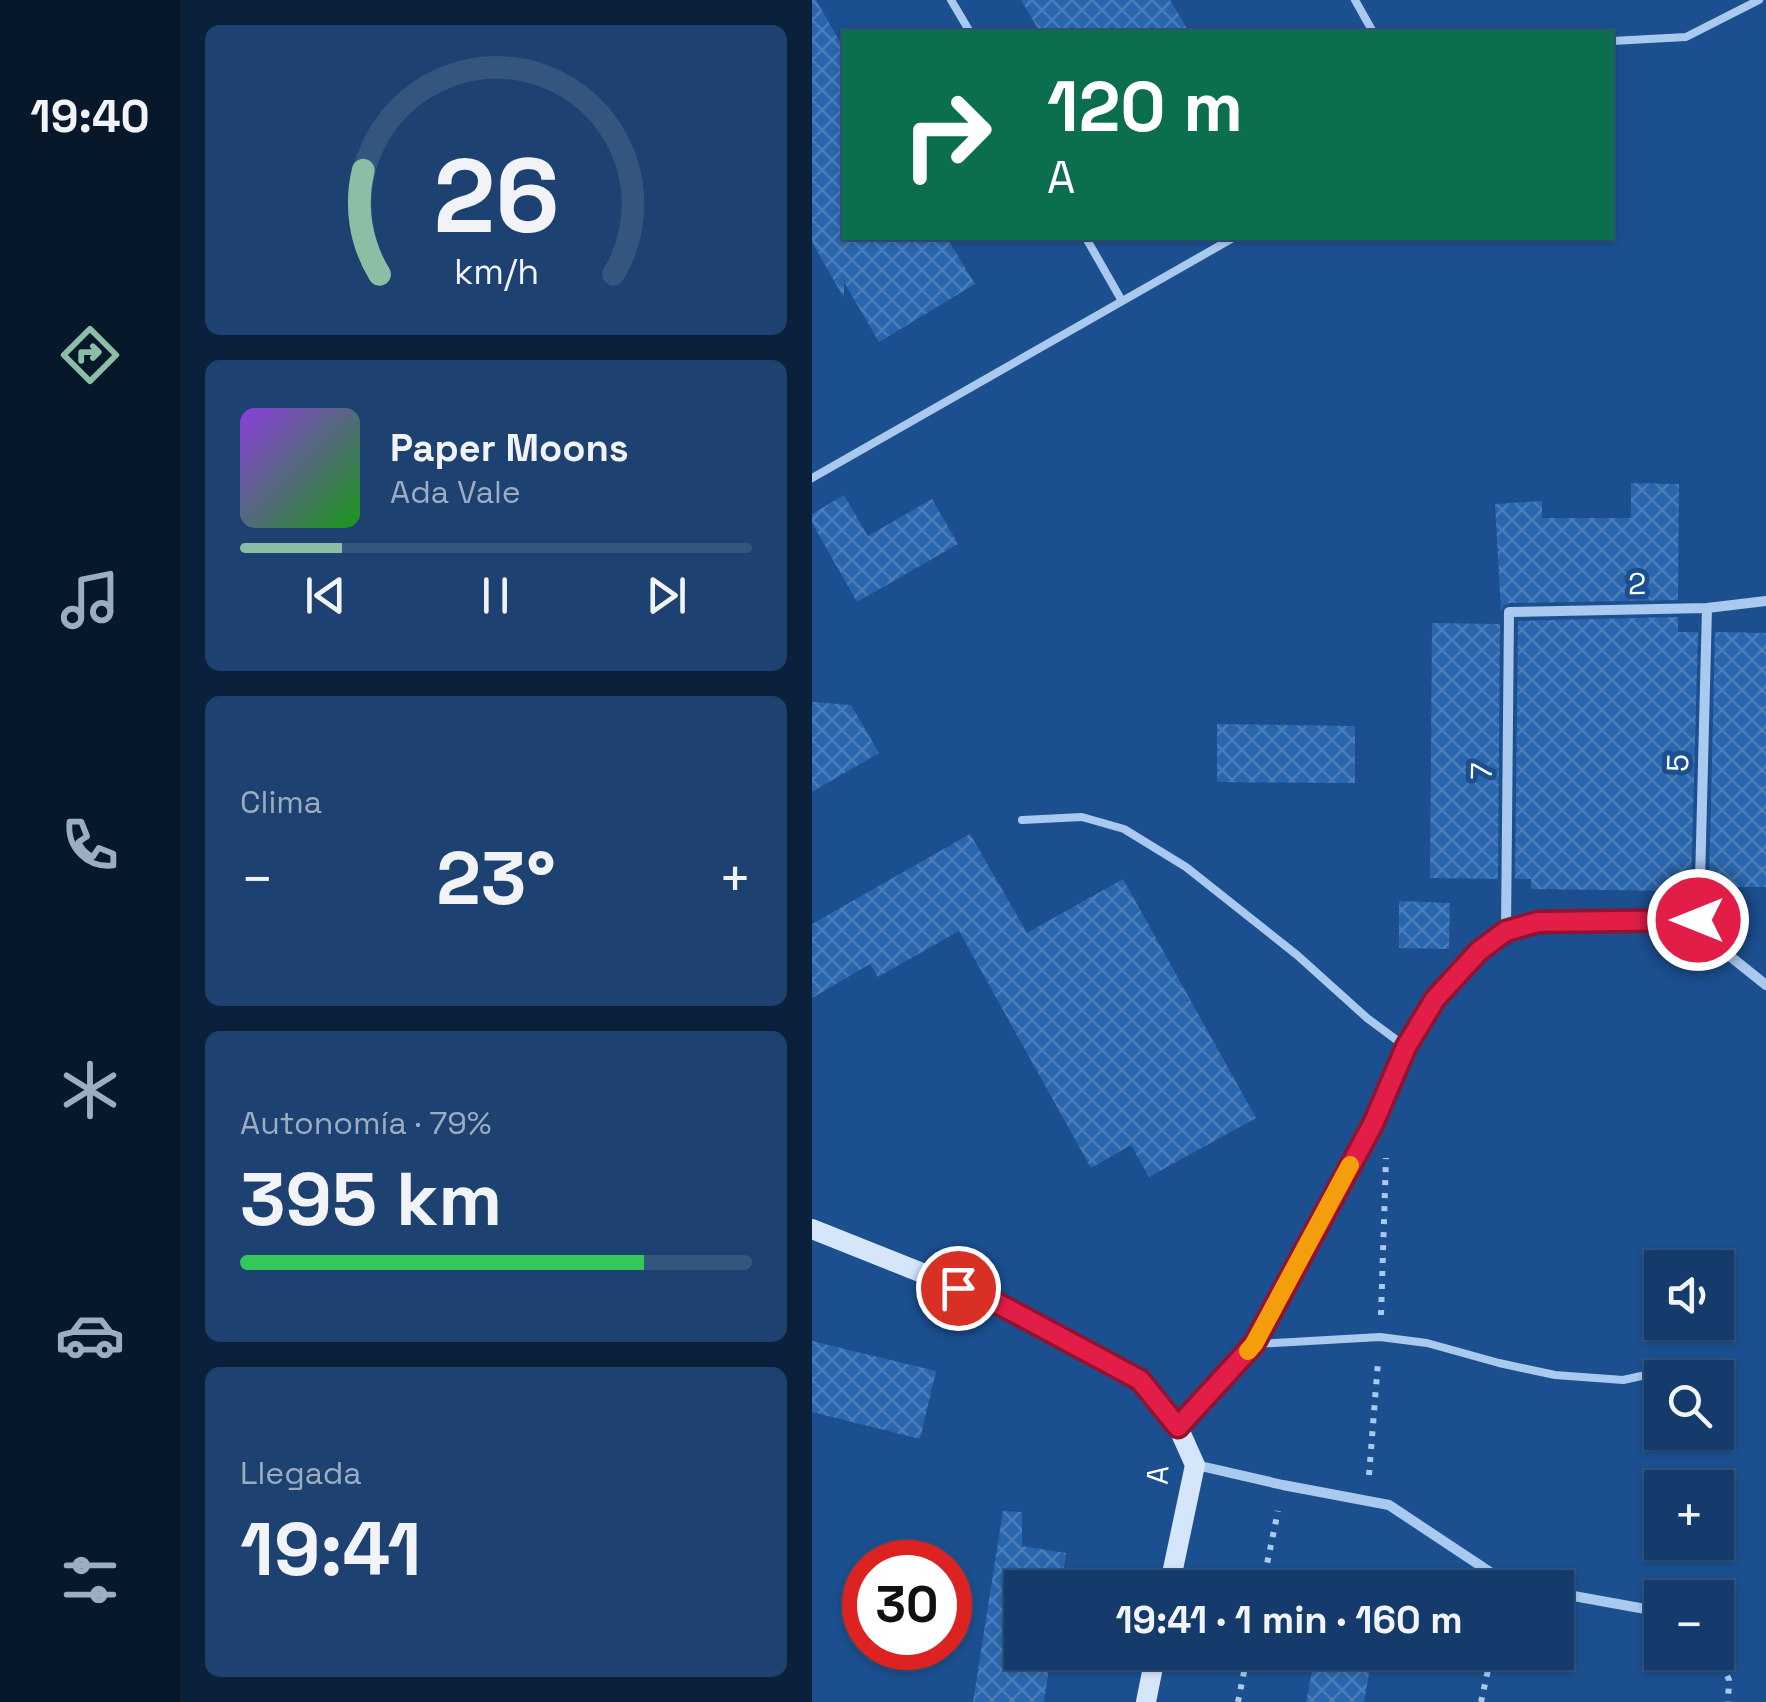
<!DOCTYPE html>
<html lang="es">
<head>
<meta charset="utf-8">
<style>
  body { margin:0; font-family:"Space Grotesk",sans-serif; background:#1d4271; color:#f1f3f6; height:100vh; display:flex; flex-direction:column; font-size:38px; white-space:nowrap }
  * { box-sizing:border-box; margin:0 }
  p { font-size:32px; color:#9dadc1 }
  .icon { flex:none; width:55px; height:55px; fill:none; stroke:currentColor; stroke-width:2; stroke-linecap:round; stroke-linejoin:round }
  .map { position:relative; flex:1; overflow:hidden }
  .sheet { display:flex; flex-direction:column; gap:25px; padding:25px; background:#0b203b; width:632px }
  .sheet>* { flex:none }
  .hud { position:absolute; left:30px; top:30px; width:772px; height:210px; border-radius:0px; box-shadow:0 2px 8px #0004,0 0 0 2px #33557e; background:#0b6e4f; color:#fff; overflow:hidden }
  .tools { position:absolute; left:832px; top:1250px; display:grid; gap:20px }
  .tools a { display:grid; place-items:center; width:90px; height:90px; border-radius:0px; background:#143b6b; box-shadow:0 2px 8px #0004,0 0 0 2px #33557e; font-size:50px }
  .speed { position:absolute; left:30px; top:1540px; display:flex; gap:20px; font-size:50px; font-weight:700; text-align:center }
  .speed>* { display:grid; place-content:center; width:130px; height:130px; border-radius:50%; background:#143b6b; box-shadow:0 2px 8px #0004,0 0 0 2px #33557e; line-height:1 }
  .speed .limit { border:15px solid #d22; background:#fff; color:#111 }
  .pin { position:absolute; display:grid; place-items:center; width:85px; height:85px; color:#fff; margin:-42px; border:5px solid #fff; border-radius:50%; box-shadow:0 2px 10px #0007 }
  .me { position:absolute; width:110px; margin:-55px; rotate:270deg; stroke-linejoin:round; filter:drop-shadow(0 0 8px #0008) }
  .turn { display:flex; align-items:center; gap:35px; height:210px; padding:0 40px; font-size:45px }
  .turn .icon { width:130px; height:130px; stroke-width:2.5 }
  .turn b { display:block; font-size:70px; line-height:85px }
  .big { font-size:75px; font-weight:700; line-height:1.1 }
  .sheet .card { flex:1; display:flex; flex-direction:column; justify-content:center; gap:15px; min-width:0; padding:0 35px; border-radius:15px; background:#1d4271 }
  .sheet .dial { align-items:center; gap:0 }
  .dial svg { height:260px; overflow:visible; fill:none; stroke:#33557e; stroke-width:7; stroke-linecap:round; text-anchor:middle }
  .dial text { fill:#f1f3f6; stroke:none }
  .song { display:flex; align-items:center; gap:30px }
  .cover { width:120px; height:120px; border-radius:15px; background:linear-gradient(135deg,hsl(270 70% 55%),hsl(120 70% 35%)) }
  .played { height:10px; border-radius:5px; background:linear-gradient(90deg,#8abfa5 20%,#33557e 20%) }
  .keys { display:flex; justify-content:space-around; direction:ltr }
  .heat { display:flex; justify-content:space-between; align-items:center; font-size:55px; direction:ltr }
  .charge { height:15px; border-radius:8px; background:linear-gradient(90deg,#34c759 79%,#33557e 0) }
  .trip { position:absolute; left:192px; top:1570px; width:570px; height:100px; border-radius:0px; background:#143b6b; box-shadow:0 2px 8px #0004,0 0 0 2px #33557e; font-weight:700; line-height:100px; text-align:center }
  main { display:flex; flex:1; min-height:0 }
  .tab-bar { display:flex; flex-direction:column; width:180px; justify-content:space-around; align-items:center; background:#08182b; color:#9dadc1 }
  .tab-bar .icon { width:70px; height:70px }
  .tab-bar .selected { color:#8abfa5 }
  .tab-bar b { font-size:45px; color:#f1f3f6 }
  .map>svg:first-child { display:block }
  .building { fill:url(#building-cross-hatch) }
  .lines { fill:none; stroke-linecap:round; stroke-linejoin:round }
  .path { stroke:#a9c9ee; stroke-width:6; stroke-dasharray:5 8; stroke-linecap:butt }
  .lane { stroke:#a9c9ee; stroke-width:8 }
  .street { stroke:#a9c9ee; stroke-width:10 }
  .secondary { stroke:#d6e6fa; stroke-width:20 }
  .route-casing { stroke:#92132f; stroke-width:25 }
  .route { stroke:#e11d48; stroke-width:18 }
  .slow { stroke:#f59e0b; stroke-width:18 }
  .labels { text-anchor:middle; stroke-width:10; stroke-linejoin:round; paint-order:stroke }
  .street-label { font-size:30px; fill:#fff; stroke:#1b4f8f }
</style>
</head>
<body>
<main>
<nav class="tab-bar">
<b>19:40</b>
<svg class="icon selected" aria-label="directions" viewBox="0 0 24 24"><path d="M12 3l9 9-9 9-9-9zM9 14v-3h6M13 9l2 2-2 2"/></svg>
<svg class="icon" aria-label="music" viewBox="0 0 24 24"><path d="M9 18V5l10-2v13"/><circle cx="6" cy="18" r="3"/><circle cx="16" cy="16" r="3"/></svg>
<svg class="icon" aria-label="phone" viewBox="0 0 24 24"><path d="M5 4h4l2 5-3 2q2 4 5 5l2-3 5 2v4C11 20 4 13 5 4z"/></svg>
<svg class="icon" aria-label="climate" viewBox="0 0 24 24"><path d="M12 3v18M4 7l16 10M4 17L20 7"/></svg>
<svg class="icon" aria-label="car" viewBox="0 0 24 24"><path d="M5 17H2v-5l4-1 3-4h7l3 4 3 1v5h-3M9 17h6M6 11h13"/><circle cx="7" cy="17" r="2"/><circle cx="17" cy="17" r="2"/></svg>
<svg class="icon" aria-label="filters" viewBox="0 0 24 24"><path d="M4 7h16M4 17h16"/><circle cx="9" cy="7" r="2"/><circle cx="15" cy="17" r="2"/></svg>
</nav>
<section class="sheet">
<div class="card dial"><svg viewBox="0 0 100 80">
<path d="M14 69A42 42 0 1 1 86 69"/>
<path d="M14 69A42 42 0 0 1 9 37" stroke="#8abfa5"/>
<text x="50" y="56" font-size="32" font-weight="700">26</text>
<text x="50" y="72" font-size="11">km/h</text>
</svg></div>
<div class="card">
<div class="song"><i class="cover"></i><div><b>Paper Moons</b><p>Ada Vale</p></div></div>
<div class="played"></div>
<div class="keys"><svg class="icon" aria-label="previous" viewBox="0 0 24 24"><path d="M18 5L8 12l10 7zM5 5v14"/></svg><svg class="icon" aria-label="pause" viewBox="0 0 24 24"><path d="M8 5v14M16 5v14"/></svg><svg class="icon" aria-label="next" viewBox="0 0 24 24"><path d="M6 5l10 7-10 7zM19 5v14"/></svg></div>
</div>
<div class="card"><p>Clima</p>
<div class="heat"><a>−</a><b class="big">23°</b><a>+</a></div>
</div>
<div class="card"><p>Autonomía · 79%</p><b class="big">395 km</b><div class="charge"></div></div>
<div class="card"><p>Llegada</p><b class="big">19:41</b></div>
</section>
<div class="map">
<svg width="954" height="1702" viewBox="0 0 954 1702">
  <defs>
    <pattern id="building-cross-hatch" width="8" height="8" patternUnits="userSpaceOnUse" patternTransform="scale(2.5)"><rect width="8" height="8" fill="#2a66ad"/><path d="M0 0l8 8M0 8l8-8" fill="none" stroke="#4a7db9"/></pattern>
  </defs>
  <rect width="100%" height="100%" fill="#1b4f8f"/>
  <path class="building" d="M 0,0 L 4,0 L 32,49 L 32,238 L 135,238 L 163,284 L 67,342 L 32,282 L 32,298 L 0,242 Z
    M 209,0 L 358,0 L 377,32 L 228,32 Z
    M 819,483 L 867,484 L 866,600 L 697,603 L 692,605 L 689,610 L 683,504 L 730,501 L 730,518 L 819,518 Z
    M 32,495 L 56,536 L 120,499 L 146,544 L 45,602 L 0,523 L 0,514 Z
    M 866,617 L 866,632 L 886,632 L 879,887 L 860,886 L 860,891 L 719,889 L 719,879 L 703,879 L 706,621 Z
    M 620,623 L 688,624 L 686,879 L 618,878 Z
    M 903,632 L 954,633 L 954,887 L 897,887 Z
    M 0,702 L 39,705 L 67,753 L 0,792 Z
    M 405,724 L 543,726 L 543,783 L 405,782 Z
    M 158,834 L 215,933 L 311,879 L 444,1118 L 337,1177 L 319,1145 L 279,1168 L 147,931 L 66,977 L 58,964 L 0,998 L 0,924 Z
    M 587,901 L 638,903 L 637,949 L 587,948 Z
    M 0,1341 L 124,1371 L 108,1439 L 0,1412 Z
    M 191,1511 L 210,1512 L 210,1546 L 254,1553 L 249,1588 L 210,1588 L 210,1652 L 239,1652 L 232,1702 L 161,1702 Z
    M 504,1652 L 561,1652 L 552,1702 L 494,1702 Z"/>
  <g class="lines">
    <path class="path" d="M 569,1315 L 574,1158
      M 557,1475 L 566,1362
      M 450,1588 L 466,1511
      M 905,1652 L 917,1680 L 916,1702
      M 426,1702 L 436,1652
      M 669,1702 L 680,1652"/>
    <path class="lane" d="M 139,0 L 158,32
      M 543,0 L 561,32
      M 800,41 L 874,37 L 947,0
      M 274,238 L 310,301
      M 0,478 L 421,238
      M 210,820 L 270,817 L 312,829 L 374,867 L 485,955 L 555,1018 L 594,1047
      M 443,1344 L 568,1337 L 615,1343 L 687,1363 L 743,1375 L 811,1380 L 861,1369"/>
    <path class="street" d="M 887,921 L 895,608
      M 694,931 L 697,612 L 895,608 L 954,601
      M 366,1426 L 443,1344 L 561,1124 L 594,1047 L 623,999 L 667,951 L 694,931 L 725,922 L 887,921 L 909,949 L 954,985
      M 384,1465 L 471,1485 L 577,1505 L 696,1584 L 716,1588
      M 745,1593 L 850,1612"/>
    <path class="secondary" d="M 0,1229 L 183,1302 L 328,1380 L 366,1427 L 383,1465 L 357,1588
      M 334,1702 L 344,1652"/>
  </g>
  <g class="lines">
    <g class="route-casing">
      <path id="route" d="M 146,1288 L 183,1302 L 328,1380 L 366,1427 L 442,1344 L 561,1124 L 594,1047 L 623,999 L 667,951 L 694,931 L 726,922 L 886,920"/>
    </g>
    <use href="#route" class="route"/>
    <path class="slow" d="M 436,1351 L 442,1344 L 538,1165"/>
  </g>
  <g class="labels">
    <g class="street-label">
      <text transform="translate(825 584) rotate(-1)" y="10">2</text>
      <text transform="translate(866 763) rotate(-88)" y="10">5</text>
      <text transform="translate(670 771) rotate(-89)" y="10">7</text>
      <text transform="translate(346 1475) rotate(-87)" y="10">A</text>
    </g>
  </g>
</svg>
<div class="tools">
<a><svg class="icon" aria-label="sound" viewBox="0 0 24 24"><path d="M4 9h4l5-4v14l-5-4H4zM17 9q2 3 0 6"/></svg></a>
<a><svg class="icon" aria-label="search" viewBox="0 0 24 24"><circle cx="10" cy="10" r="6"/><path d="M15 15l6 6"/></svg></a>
<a>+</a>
<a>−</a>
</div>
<div class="speed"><div class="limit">30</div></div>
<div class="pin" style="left:146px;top:1288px;background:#d93025"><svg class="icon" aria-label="arrive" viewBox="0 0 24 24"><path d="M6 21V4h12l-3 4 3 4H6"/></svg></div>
<svg class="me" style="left:886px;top:920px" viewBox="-20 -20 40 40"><circle r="17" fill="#e11d48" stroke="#fff" stroke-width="3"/><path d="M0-11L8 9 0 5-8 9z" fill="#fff"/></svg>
<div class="trip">19:41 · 1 min · 160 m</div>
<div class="hud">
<div class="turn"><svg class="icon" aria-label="right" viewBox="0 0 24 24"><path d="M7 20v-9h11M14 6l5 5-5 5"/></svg><div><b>120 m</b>A</div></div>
</div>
</div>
</main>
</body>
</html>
